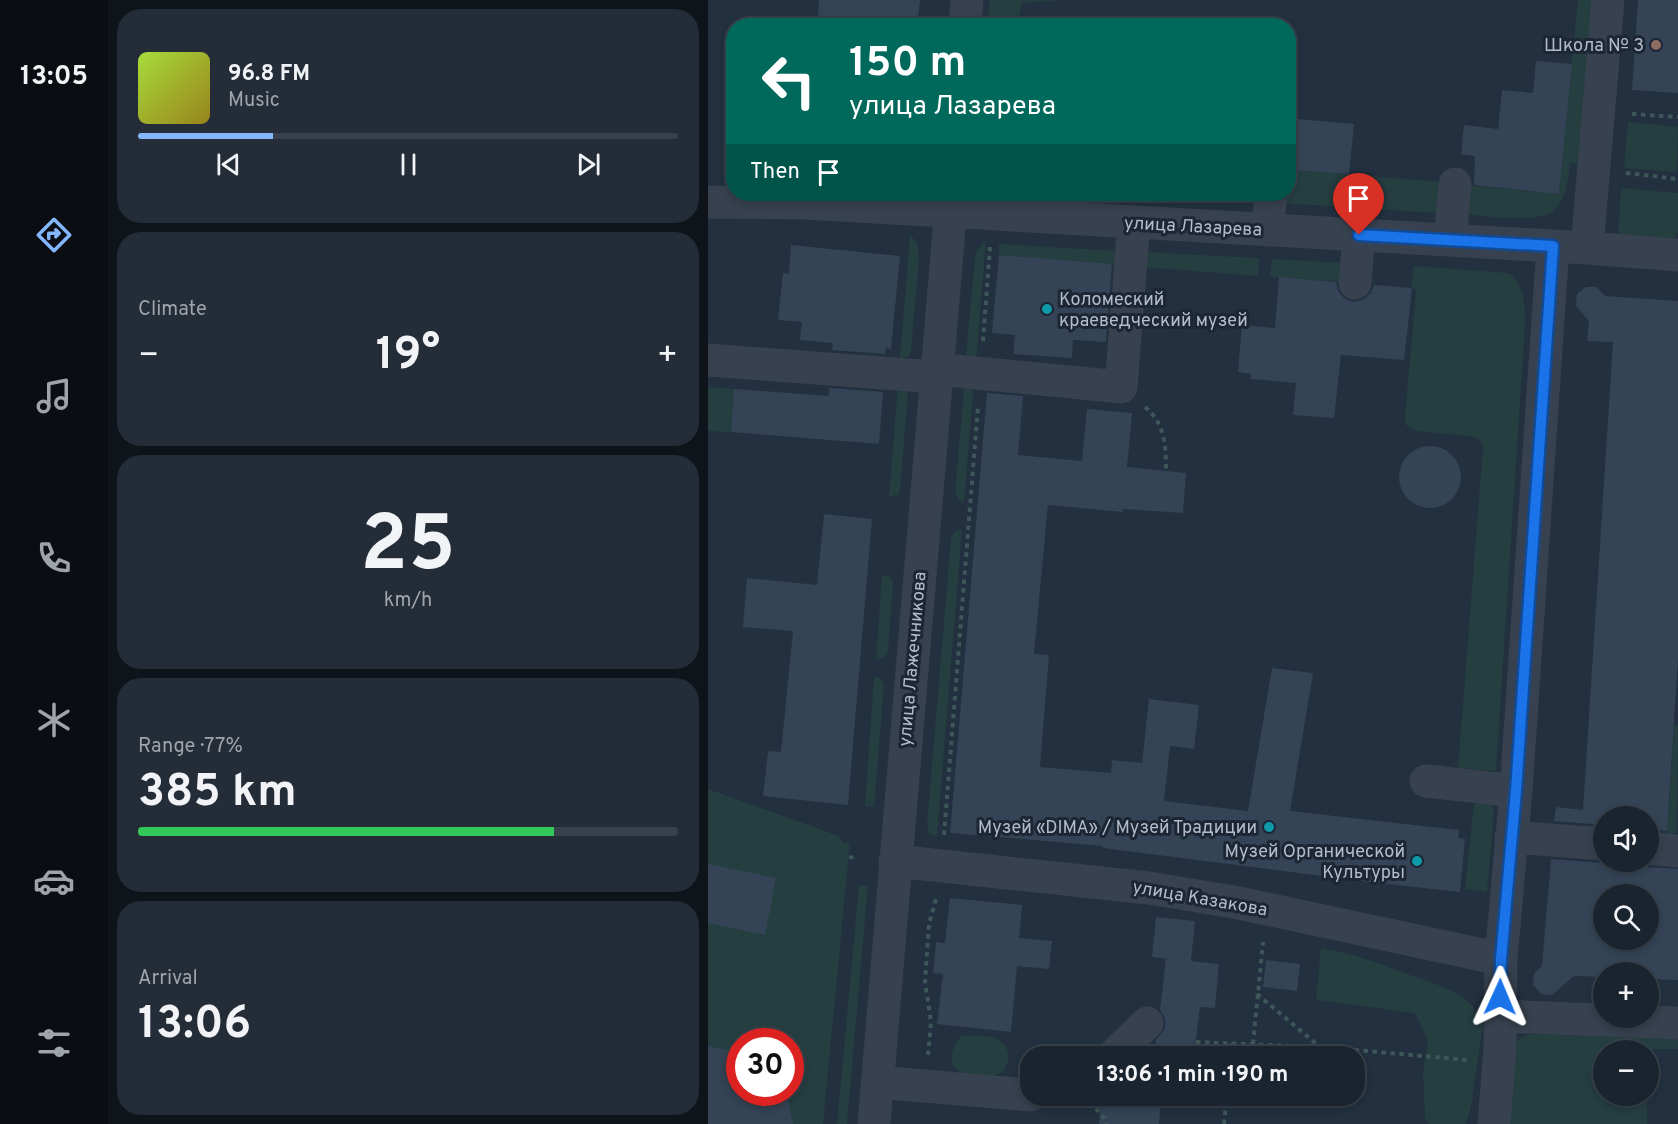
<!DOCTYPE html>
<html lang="en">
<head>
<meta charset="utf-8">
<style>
  body { margin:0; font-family:Overpass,sans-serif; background:#232c37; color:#f1f3f6; height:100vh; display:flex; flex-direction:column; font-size:22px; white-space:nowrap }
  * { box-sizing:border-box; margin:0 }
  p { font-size:20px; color:#9fa4aa }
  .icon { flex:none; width:33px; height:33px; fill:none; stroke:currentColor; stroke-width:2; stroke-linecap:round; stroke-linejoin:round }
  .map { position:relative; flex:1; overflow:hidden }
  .sheet { display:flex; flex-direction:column; gap:9px; padding:9px; background:#0e141a; width:600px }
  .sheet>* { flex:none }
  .banner { position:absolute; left:18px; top:18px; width:570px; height:183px; border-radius:24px; box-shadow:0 3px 9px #0003,0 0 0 2px #38414b; background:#00695c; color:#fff; overflow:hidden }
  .fabs { position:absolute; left:885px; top:806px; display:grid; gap:12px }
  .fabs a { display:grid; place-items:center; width:66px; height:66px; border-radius:50%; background:#1a242f; box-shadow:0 3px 9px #0003,0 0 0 2px #38414b; font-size:30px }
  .speed { position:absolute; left:18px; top:1028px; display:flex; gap:12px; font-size:30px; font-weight:700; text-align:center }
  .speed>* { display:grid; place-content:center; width:78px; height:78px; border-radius:50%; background:#1a242f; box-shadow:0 3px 9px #0003,0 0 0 2px #38414b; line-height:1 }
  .speed .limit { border:9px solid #d22; background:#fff; color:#111 }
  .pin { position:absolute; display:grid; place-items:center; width:51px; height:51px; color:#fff; margin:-62px -26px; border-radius:50% 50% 50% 0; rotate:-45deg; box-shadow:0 0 6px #0007 }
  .pin .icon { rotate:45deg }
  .me { position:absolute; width:66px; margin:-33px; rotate:1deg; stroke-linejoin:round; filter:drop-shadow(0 0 4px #0008) }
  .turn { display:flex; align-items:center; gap:21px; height:126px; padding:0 24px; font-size:27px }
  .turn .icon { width:78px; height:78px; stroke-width:2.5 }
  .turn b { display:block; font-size:42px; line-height:51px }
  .then { display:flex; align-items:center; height:57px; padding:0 24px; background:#0003; gap:12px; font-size:22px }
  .big { font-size:45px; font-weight:700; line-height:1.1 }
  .sheet .widget { flex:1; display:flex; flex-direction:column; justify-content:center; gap:9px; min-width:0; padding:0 21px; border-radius:24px; background:#232c37 }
  .sheet .dial { align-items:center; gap:0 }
  .dial b { font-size:78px; line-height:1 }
  .song { display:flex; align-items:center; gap:18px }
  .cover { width:72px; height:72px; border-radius:9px; background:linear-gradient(135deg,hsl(80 70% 55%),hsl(50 70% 35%)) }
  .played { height:6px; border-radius:3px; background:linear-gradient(90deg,#84b6fe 25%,#38414b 25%) }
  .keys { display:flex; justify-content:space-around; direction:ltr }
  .heat { display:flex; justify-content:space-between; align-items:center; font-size:33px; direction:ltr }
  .charge { height:9px; border-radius:4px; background:linear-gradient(90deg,#34c759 77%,#38414b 0) }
  .trip { position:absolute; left:312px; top:1046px; width:345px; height:60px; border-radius:24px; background:#1a242f; box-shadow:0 3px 9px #0003,0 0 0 2px #38414b; font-weight:700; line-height:60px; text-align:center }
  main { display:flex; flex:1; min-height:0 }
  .menu { display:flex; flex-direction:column; width:108px; justify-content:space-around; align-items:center; background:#0a0e13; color:#9fa4aa }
  .menu .icon { width:42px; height:42px }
  .menu .current { color:#84b6fe }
  .menu b { font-size:27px; color:#f1f3f6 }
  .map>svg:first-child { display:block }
  .green { fill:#253e40 }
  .building { fill:#344456; fill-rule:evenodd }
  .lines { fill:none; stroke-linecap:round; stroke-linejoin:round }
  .path { stroke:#3e5758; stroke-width:4; stroke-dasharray:4.5 4.5; stroke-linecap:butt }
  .minor { stroke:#37414f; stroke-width:33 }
  .route-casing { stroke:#114b97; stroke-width:15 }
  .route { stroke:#1a73e8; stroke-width:10 }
  .education-dot { fill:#8d6e63; stroke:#1c2634; stroke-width:2 }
  .culture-dot { fill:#0f9aa8; stroke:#1c2634; stroke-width:2 }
  .labels { text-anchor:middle; stroke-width:6; stroke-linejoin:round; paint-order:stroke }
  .poi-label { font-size:18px; fill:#b3bcca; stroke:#1c2634; text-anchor:end }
  .street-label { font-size:18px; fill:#b3bcca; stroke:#1c2634 }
</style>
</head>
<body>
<main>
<nav class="menu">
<b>13:05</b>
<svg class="icon current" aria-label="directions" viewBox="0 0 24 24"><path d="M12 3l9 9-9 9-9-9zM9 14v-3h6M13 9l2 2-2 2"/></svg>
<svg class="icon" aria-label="music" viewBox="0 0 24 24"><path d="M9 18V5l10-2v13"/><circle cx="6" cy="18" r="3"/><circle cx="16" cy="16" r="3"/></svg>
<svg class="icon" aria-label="phone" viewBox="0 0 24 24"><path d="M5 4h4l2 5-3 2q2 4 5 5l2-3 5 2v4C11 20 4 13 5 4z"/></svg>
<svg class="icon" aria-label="climate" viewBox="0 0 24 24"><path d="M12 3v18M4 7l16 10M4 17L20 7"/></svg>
<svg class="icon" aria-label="car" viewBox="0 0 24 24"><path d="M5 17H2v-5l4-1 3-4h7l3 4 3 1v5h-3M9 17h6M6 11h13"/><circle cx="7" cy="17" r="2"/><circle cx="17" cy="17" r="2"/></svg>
<svg class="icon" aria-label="filters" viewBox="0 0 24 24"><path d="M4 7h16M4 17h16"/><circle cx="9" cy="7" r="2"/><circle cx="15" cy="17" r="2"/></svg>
</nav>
<section class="sheet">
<div class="widget">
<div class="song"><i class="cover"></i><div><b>96.8 FM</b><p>Music</p></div></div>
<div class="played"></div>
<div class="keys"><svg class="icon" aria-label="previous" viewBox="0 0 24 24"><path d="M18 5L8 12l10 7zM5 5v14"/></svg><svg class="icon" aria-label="pause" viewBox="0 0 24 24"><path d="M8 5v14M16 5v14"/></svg><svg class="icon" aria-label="next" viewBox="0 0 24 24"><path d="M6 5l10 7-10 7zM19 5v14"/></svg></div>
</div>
<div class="widget"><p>Climate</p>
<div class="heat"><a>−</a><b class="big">19°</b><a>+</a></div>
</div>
<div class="widget dial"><b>25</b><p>km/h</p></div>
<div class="widget"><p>Range · 77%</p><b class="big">385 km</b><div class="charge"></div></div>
<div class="widget"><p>Arrival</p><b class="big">13:06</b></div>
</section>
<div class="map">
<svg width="970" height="1124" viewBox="0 0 970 1124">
  <rect width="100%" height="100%" fill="#22303f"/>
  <path class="green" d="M 282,0 L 358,0 L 313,3 L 311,25 L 279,25 Z
    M 870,0 L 887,0 L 871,163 L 862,163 C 860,180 859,199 845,211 C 829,224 776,216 756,214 L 759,185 L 851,194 Z
    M 920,122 L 970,127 L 969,172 L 916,168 Z
    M 581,169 L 734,182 L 730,213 L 573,203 L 574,194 L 580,194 Z
    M 913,188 L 970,193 L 970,232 L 966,240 L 910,236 Z
    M 402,194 L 552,194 L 551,202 Z
    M 202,234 L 210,245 L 211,259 L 203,351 L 200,357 L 192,358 Z
    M 278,240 L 268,363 L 259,358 L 258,355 L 267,257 L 268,251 Z
    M 291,244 L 410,251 L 408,265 L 291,255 Z
    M 435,252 L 551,258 L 550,276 L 434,267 Z
    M 564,259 L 635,263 L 634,282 L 562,277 Z
    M 705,266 L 801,273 C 821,288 817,318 816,341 L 788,771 L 750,768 L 775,447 L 771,440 L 763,436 L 707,431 L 698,425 L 697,416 L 708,290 L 704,288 Z
    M 266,383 L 256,502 L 250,499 L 247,492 L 256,389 L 258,386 Z
    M 190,386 L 198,390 L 200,393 L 192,491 L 190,495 L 181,496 Z
    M 0,387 L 26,389 L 23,432 L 0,431 Z
    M 254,530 L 229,836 L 229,837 L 222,834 L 219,825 L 243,539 L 247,531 Z
    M 174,575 L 182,577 L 185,583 L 180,652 L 175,658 L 168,660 Z
    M 166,676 L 173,678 L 176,685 L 166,807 L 157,806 Z
    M 966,725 L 970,726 L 969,832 L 959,835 Z
    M 0,789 L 131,836 L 135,843 L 142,842 L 115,1124 L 80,1124 C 85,1111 80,1103 72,1092 L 82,1092 L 84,1075 L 83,1068 L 82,1041 L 32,1041 L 31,1052 L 0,1046 Z
    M 767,794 L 784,805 L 786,813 L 779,892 L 757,889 Z
    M 151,885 L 160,886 L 139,1124 L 129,1124 Z
    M 613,948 C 644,953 673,964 702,975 C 719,981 737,986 753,996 C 763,1003 771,1012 775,1025 L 763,1106 L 758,1124 L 722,1124 L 717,1118 L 715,1071 L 720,1042 L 713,1024 L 706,1013 L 608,1000 Z
    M 826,1034 L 970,1039 L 970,1049 L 896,1050 L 896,1095 L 939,1095 L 939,1124 L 801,1124 L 807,1043 L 818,1035 Z
    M 253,1036 C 269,1036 298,1032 300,1054 C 301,1060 299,1068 294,1072 C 285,1079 252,1078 246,1067 C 241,1055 246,1045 253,1036 Z"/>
  <path class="building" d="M 111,0 L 212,0 L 209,26 L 181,26 L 110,18 Z
    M 930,0 L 970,0 L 970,93 L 924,90 Z
    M 828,61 L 864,64 L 851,194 L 766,185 L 767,156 L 753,154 L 756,125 L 790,129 L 794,90 L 825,93 Z
    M 589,119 L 646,124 L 641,174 L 584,170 Z
    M 83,245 L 192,256 L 183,349 L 178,348 L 177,354 L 124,350 L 125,343 L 92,340 L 94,322 L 70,320 L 75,273 L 81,274 Z
    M 291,255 L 404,264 L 398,342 L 365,340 L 364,358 L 305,354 L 307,335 L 284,333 Z
    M 571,277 L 628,282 L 630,291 L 637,299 L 645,302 L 655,300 L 663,293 L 666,285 L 704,288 L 696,360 L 633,355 L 626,418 L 585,415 L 588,383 L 543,379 L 543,374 L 530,372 L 534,325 L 567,328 Z
    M 878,287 L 889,287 L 897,296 L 970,301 L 970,660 L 959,831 L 940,829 L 940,816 L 896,816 L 896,825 L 846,821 L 848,807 L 875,810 L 905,342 L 879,341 L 881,321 L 868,306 L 869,294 Z
    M 121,388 L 175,392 L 171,444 L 23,432 L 26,389 L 121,396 Z
    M 279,393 L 315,396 L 310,455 L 374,461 L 379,409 L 424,413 L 419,467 L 478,473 L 475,513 L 415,509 L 415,512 L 340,505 L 326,654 L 341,655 L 332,767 L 403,773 L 404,760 L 434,763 L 441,699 L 491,705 L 486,749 L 462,746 L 456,801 L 540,811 L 564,668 L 605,673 L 582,811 L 751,830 L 750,838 L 757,839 L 752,892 L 661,882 L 395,848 L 395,846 L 242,833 Z
    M691 477a31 31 0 1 1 62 0a31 31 0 1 1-62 0Z
    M 116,514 L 164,519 L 140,805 L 55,796 L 60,751 L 73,752 L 85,631 L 35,627 L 39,578 L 109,585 Z
    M 843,859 L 895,863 L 927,861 L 938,867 L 970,869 L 970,980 L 940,979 L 940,972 L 896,972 L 896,977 L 866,976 L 844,995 L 833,994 L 825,985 L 826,974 L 834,966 ZM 896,894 L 940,894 L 940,939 L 896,939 Z
    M 0,864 L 68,878 L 57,935 L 0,923 Z
    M 242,898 L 314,905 L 311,938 L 344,941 L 341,969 L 309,966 L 303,1032 L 229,1024 L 235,974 L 225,973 L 228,942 L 237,943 Z
    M 448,917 L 487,921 L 483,961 L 511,964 L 507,1008 L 492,1007 L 487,1047 L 480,1046 L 479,1056 L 446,1056 L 448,1040 L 457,1028 L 457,1018 L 452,1010 L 458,959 L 444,957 Z
    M 558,960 L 592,964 L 589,991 L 555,987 Z
    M 0,1046 L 32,1052 L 32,1092 L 78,1092 L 85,1124 L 0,1124 Z
    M 393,1095 L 453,1095 L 451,1124 L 391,1124 Z"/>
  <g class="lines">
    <path class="path" d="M 924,114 L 970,117
      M 918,173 L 970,179
      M 275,341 L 282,247
      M 437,407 C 457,423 458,446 458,471
      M 236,835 L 270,406
      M 141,857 L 148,858
      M 549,994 L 612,1047 L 760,1060
      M 488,1042 L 611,1047
      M 545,1044 L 555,942
      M 220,1055 L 223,1022 L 217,982 L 221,924 L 228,899
      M 523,1056 L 524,1043
      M 376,1095 L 398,1120 L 399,1124
      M 516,1124 L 519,1095"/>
    <path class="minor" d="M 257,26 L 259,0
      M 0,202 L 96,203 L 879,248 L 970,255
      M 559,230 L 563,194
      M 742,240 L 747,184
      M 879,248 L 900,0
      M 647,283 L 651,235
      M 0,360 L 228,377
      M 228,369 L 413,387 L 426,222
      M 718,781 L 808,791
      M 803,837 L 896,844
      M 940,848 L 970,851
      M 187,861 L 441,888 L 526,902 L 793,959
      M 792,1016 L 970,1023
      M 405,1056 L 439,1023
      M 169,1082 L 322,1095
      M 166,1124 L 244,194
      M 786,1124 L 792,1047 L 793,959 L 808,791 L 845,246"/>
  </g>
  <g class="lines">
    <g class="route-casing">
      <path id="route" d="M 651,235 L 845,246 L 808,791 L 793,959 L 792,997"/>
    </g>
    <use href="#route" class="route"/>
  </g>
  <circle class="education-dot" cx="948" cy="45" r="6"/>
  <g class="culture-dot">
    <circle cx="339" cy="309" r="6"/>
    <circle cx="561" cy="827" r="6"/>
    <circle cx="709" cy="861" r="6"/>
  </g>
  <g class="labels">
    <g class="poi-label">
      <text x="936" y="51">Школа № 3</text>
      <text x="351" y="305" text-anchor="start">Коломеский<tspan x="351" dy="21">краеведческий музей</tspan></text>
      <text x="549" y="833">Музей «DIMA» / Музей Традиции</text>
      <text x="697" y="857">Музей Органической<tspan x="697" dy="21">Культуры</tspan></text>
    </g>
    <g class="street-label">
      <text transform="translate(485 226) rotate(3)" y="6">улица Лазарева</text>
      <text transform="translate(204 659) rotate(-85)" y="6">улица Лажечникова</text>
      <text transform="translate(492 898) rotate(10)" y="6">улица Казакова</text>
    </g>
  </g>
</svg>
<div class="fabs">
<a><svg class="icon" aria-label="sound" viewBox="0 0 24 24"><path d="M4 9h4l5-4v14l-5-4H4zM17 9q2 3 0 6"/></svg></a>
<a><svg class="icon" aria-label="search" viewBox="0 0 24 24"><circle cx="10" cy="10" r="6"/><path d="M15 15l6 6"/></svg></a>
<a>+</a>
<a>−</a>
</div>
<div class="speed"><div class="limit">30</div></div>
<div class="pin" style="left:651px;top:235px;background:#d93025"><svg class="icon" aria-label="arrive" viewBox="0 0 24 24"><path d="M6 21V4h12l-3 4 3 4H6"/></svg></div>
<svg class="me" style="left:792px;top:997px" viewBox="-20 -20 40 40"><path d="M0-17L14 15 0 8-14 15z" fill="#1a73e8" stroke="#fff" stroke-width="4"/></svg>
<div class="trip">13:06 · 1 min · 190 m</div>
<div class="banner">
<div class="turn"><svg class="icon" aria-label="left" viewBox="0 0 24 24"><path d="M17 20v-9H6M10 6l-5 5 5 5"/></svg><div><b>150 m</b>улица Лазарева</div></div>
<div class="then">Then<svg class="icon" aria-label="arrive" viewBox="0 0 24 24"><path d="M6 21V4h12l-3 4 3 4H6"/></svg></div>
</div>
</div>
</main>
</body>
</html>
